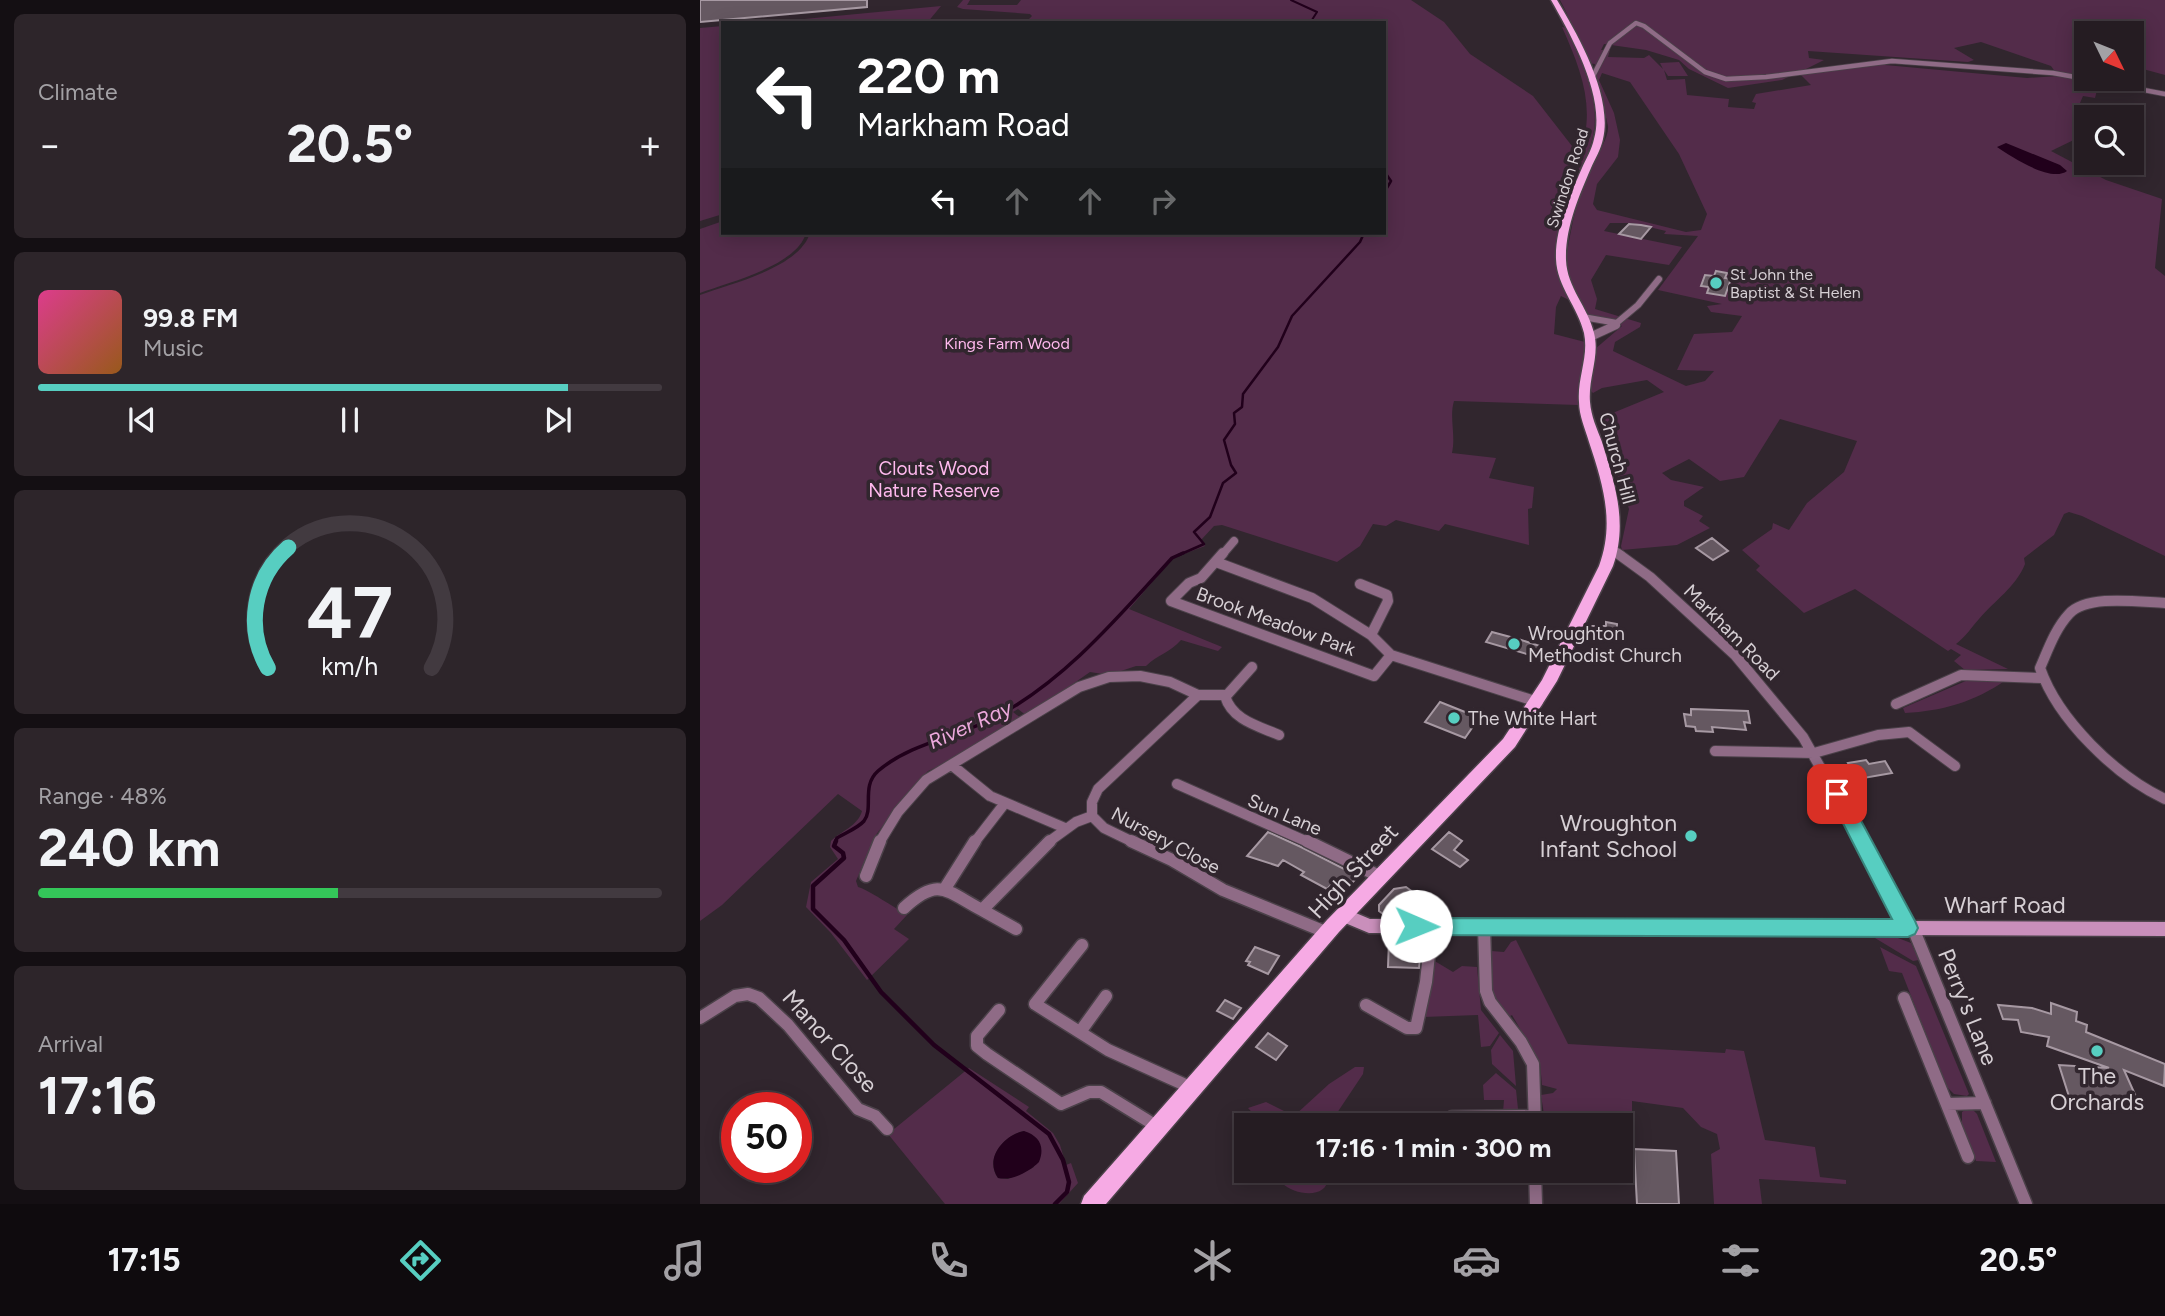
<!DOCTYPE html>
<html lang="en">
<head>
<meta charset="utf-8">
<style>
  body { margin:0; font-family:Figtree,sans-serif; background:#2d252a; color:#f1f3f6; height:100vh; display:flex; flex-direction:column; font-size:26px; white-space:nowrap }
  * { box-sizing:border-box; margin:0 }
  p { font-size:23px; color:#a3a1a5 }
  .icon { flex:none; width:38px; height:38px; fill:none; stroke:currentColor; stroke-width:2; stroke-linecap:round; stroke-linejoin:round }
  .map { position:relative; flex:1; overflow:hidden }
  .details { display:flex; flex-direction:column; gap:14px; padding:14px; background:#140f13; width:700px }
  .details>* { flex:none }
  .top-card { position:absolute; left:21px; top:21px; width:665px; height:214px; border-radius:0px; box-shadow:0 4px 18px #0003,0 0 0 2px #423a40; background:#202124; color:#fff; overflow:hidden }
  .needle { width:46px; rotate:133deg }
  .buttons { position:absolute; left:1374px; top:21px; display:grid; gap:14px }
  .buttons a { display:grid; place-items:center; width:70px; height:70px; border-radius:0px; background:#251c22; box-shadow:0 4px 18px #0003,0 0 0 2px #423a40; font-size:35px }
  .speed { position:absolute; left:21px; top:1092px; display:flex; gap:14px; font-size:35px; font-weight:700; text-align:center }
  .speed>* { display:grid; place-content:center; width:91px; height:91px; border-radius:50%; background:#251c22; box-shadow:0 4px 18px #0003,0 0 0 2px #423a40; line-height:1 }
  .speed .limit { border:10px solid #d22; background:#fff; color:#111 }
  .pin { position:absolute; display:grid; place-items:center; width:60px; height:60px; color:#fff; margin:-30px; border-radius:14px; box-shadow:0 4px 10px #0006 }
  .me { position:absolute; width:77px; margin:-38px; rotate:91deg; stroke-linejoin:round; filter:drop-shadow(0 0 5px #0008) }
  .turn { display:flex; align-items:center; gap:24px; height:147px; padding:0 21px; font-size:32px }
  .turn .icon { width:91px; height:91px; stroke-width:2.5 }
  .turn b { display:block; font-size:49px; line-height:60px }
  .lanes { display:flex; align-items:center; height:66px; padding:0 21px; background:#0003; justify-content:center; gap:35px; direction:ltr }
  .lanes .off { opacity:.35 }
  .big { font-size:52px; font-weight:700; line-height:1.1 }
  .details .card { flex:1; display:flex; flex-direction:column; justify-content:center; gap:10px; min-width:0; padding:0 24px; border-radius:10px; background:#2d252a }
  .details .dial { align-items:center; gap:0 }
  .dial svg { height:182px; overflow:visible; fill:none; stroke:#423a40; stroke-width:7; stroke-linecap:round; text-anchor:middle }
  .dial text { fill:#f1f3f6; stroke:none }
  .song { display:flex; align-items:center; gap:21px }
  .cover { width:84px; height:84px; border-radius:10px; background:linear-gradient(135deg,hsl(330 70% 55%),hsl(30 70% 35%)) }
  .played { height:7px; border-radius:4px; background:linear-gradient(90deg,#57cec1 85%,#423a40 85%) }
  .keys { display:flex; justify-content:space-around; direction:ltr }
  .heat { display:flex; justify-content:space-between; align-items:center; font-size:38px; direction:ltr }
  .charge { height:10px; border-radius:5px; background:linear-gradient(90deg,#34c759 48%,#423a40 0) }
  .trip { position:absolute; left:534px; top:1113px; width:399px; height:70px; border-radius:0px; background:#251c22; box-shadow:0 4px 18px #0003,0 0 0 2px #423a40; font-weight:700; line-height:70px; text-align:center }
  .tab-bar { display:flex; height:112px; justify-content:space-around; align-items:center; background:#0f0b0e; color:#a3a1a5 }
  .tab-bar .icon { width:49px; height:49px }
  .tab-bar .current { color:#57cec1 }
  .tab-bar b { font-size:32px; color:#f1f3f6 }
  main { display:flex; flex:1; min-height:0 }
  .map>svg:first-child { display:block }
  .green { fill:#532c4a; fill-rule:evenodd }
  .water { fill:#21001b }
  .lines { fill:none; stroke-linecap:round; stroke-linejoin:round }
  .stream-far3 { stroke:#21001b; stroke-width:2 }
  .stream-far2 { stroke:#21001b; stroke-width:2.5 }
  .stream-far1 { stroke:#21001b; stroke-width:3.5 }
  .stream { stroke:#21001b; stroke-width:4.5 }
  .building { fill:#655861; stroke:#a799a3; stroke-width:2 }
  .street-far4-casing { stroke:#4b4149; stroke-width:6 }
  .street-far3-casing { stroke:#4b4149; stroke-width:8 }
  .street-far2-casing { stroke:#4b4149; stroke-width:10 }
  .street-far1-casing { stroke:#4b4149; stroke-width:12 }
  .street-casing { stroke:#4b4149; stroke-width:15 }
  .secondary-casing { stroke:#4b4149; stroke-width:3 }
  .primary-casing { stroke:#4b4149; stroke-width:3 }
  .street-far4 { stroke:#8f6b86; stroke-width:4.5 }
  .street-far3 { stroke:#8f6b86; stroke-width:6 }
  .street-far2 { stroke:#8f6b86; stroke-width:8 }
  .street-far1 { stroke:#8f6b86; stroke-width:10 }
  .street { stroke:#8f6b86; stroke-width:12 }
  .secondary { fill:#c98fbb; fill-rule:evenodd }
  .primary { fill:#f6aae4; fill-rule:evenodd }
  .route { fill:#57cec1; stroke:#39867d; stroke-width:2 }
  .poi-dot { fill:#57cec1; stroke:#31262e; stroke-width:2.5 }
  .labels { text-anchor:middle; stroke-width:7; stroke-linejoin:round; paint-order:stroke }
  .far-street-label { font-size:16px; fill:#d6cfd4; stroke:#31262e }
  .far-poi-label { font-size:16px; fill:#d6cfd4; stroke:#31262e; text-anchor:start }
  .far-park-label { font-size:16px; fill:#ffb9ee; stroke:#31262e }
  .street-label { font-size:19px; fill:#d6cfd4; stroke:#31262e }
  .park-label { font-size:19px; fill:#ffb9ee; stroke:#31262e }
  .poi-label { font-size:19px; fill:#d6cfd4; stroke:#31262e; text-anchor:start }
  .water-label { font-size:21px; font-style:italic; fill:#eda9dd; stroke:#31262e }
  .near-poi-label { font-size:23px; fill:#d6cfd4; stroke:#31262e; text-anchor:end }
  .near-street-label { font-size:23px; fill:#d6cfd4; stroke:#31262e }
</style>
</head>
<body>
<main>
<section class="details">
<div class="card"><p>Climate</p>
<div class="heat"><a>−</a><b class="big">20.5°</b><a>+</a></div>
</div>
<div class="card">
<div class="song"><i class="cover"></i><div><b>99.8 FM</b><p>Music</p></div></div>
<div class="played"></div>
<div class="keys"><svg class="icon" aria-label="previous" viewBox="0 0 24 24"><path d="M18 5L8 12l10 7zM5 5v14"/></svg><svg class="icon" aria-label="pause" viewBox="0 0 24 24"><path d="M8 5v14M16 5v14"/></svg><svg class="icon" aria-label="next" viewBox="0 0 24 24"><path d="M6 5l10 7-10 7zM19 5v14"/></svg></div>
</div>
<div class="card dial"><svg viewBox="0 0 100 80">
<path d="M14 69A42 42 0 1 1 86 69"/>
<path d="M14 69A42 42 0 0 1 23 16" stroke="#57cec1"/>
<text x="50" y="56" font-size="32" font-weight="700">47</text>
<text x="50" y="72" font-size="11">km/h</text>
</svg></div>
<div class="card"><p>Range · 48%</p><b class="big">240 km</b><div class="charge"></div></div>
<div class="card"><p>Arrival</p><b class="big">17:16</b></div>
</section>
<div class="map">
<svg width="1465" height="1204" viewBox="0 0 1465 1204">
  <rect width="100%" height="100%" fill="#31262e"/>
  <path class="green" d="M 263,0 L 270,0 L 267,5 L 317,5 L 321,0 L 711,0 L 744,22 L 770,54 L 833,96 L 879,155 C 897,109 881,70 862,27 L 866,28 C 889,79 910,116 880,170 L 877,170 L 855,257 L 866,260 C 871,227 878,191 894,161 C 899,152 909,137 908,126 C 905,105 889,85 895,64 L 887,63 C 878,41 871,20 860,0 L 1465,0 L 1465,75 L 1443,69 L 1432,75 L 1432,64 L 1435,58 L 1432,56 L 1432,33 L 1386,33 L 1384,77 L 1403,83 L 1398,86 L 1395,98 L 1383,96 L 1380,103 L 1384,109 L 1404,112 L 1406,117 L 1386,117 L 1386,134 L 1351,151 L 1406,180 L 1462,199 L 1455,268 L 1465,276 L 1465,556 L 1382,516 L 1369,512 L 1364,514 L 1354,535 L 1324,558 L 1325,564 C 1316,587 1294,601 1279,619 C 1271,628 1266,636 1256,644 L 1308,669 L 1265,670 L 1254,661 L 1261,655 L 1251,649 L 1248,651 L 1155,589 L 1104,613 L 1056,570 L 1060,566 L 1042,550 L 1072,529 L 1073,523 L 1089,530 L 1107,503 L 1144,472 L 1157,441 L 1080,419 L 1044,477 L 1020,481 L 989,459 L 962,473 L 971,480 L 1004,487 L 984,501 L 984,506 L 1003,516 L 999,521 L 1010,528 L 977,545 L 922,550 L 921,546 L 929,509 L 898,419 L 964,392 L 947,380 L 902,388 L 893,393 L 889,389 L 895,349 L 922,326 L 910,320 L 879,315 L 869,300 L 861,296 L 856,307 L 854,334 L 885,342 L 878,405 L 754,401 C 749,417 756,435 752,453 L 796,458 L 789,478 L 834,487 L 832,508 L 828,509 L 829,545 L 745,524 L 739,531 L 696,520 L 686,526 L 673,524 L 660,546 L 637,562 L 522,525 L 514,526 L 501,540 L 505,546 L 473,558 L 429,609 L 522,647 L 518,651 L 481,640 C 470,653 458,654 446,666 L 436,666 L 409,675 L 390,672 L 327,716 L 318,709 L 313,712 L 322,719 L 280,741 L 255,759 L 228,771 L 208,793 L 175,836 L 156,881 L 158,887 C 165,888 197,909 207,915 L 194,929 L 209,939 L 167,980 L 131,933 L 106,907 L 111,882 L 138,859 L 130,847 L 131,841 C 141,831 158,826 162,811 L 138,794 L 22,905 L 0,921 L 0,295 C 32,283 99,268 110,233 L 684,233 L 684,23 L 325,23 L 332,16 L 330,14 L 263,9 L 257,7 ZM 1281,42 L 1351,66 L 1358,76 L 1327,78 L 1174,64 L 1102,71 L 1124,60 L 1109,58 L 1108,51 L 1268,62 L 1274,60 L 1254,48 ZM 904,44 L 946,50 L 979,60 L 989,69 L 1028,88 L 1082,80 L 1098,72 L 1111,85 L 1056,94 L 1052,102 L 1056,103 L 1054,109 L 1028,107 L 1029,99 L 987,95 L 985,79 L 967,80 L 964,70 L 968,76 L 988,76 L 979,62 L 960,63 L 963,69 L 949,55 L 944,58 L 908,57 L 910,50 L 901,50 ZM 902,73 L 930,82 L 979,154 L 1007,214 L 1001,230 L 986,232 L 897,210 L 893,204 L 897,184 L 918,157 L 920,140 L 914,113 L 899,80 ZM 910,223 L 932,223 L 966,231 L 964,234 L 998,236 L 958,290 L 1022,304 L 1007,306 L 1011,312 L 1042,316 L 1032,332 L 994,334 L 977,370 L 1014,371 L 1005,381 L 986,386 L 913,351 L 915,342 L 940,327 L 941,323 L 895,309 L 897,299 L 891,280 L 906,255 L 969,265 L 982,247 L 904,231 Z
    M 241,6 L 227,23 L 61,23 Z
    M 23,26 L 23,214 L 0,221 L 0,28 Z
    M 23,221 L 23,233 L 106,233 C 97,266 29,282 0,293 L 0,229 Z
    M 1268,680 L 1306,680 C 1274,702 1243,711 1205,713 L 1203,708 Z
    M 1175,938 L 1198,938 L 1211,943 L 1219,960 L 1213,961 Z
    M 816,940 L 868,1044 L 1025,1053 L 1026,1049 L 1044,1051 L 1065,1140 L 1115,1147 L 1120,1177 L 1146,1180 L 1146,1184 L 1059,1179 L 1062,1204 L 1014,1204 L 1011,1154 L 1020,1149 L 1017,1134 L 1001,1127 L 983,1108 L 932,1101 L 932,1113 L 924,1119 L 844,1115 L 841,1095 L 853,1093 L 857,1089 L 842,1085 L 840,1063 L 812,1015 L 807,1018 L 792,995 L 791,951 L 804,952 L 811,942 Z
    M 1180,947 L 1216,966 L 1269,1094 L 1267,1096 L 1254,1094 L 1247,1087 L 1202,973 L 1189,971 Z
    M 733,960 L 753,972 L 762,966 L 777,967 L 781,1010 L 799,1033 L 790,1046 L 781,1047 L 778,1015 L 723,1017 Z
    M 800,1035 L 813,1051 L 816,1086 L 792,1064 L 791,1050 Z
    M 655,1067 L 664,1067 L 663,1074 L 629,1125 L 564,1125 L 548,1108 L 566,1102 L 594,1116 L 629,1084 Z
    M 269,1068 L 329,1107 L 326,1111 L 353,1133 L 360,1145 L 366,1165 L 371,1163 L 378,1183 L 359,1204 L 245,1204 L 188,1134 ZM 324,1131 L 334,1167 L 308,1179 L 298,1178 C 284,1159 304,1135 324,1131 Z
    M 796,1073 L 816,1090 L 818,1109 L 803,1112 L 804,1100 L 784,1100 L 783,1085 Z
    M 1265,1110 L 1273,1110 L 1277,1114 L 1296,1162 L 1276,1161 L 1262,1128 L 1262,1112 Z
    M 549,1171 L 627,1171 C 634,1200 596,1197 582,1183 L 554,1182 L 546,1177 Z"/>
  <path class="water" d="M 1306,143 L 1360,165 L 1367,171 C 1351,183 1312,157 1297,147 Z
    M 324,1131 C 340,1136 345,1147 339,1162 C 329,1172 312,1181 298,1178 C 284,1158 304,1135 324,1131 Z"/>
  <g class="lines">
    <path class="stream-far3" d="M 591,0 L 617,12 L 610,23"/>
    <path class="stream-far2" d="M 684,171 L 691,181 L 684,193
      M 479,555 L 504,544 L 494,532 L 510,517 L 523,483 L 536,473 L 531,465 L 524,440 L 535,424 L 534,413 L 542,407 L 543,394 L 578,347 L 592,316 L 660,242 L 664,233"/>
    <path class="stream-far1" d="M 135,843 L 137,838 C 145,833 158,828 164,821 C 174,808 161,786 178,771 C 211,743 257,737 294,718 C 365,681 419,616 472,558 L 483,553"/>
    <path class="stream" d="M 136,841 L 134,846 L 143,853 L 144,858 L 113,886 L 113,909 L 144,940 L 181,992 L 234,1045 L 349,1134 L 363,1160 L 369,1182 L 367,1192 L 355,1204"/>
  </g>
  <path class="building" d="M 0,0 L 167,0 L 167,7 L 0,22 Z
    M 929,224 L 941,225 L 951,227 L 941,239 L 919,234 Z
    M 1016,271 L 1027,273 L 1025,278 L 1031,279 L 1025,296 L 1007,293 L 1009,287 L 1001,286 L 1005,275 L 1014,276 Z
    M 1012,538 L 1028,551 L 1013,560 L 996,548 Z
    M 906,622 L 917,624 L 916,639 L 888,640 L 890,626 L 906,626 Z
    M 792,632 L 818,639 L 843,647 L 837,657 L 786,642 Z
    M 740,702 L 770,714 L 774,709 L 783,712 L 765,738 L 725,722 Z
    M 991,709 L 1048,711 L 1050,723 L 1044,722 L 1046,730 L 1012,727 L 1013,732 L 996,731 L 995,727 L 986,726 L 984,714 L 991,715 Z
    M 1166,760 L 1169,764 L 1185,761 L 1192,773 L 1158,779 L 1148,763 Z
    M 568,832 L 601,847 L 658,876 L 647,889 L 634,882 L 627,889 L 601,875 L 604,872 L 583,860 L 578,866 L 547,856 Z
    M 749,832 L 762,841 L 754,850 L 768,860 L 760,867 L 732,849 Z
    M 706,887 L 718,896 L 703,913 L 683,914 L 679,911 L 679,905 L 694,889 Z
    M 689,940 L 722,943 L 719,968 L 688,967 Z
    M 555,947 L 579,956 L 568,974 L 548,965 L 550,962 L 546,961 Z
    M 525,1000 L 541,1008 L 533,1019 L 517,1011 Z
    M 1351,1003 L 1377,1012 L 1376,1021 L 1387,1025 L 1386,1032 L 1465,1064 L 1464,1086 L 1424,1070 L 1437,1099 L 1408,1098 L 1412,1107 L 1372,1106 L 1359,1065 L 1409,1068 L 1347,1046 L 1349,1037 L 1321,1032 L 1318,1020 L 1303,1019 L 1298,1005 L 1332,1008 L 1351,1014 Z
    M 568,1033 L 587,1046 L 576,1060 L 556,1047 Z
    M 934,1149 L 976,1151 L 979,1204 L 937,1204 Z"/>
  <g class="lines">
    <g class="street-far4-casing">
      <path id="street-far4" d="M 1386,79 L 1465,94
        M 891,80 L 910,43 L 936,23 L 944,26 L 1005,72 L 1026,79 L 1066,77 L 1192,61 L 1353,73 L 1386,79"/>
    </g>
    <g class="street-far3-casing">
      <path id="street-far3" d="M 883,317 L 917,323
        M 913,326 L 938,305 L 959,279"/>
    </g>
    <g class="street-far2-casing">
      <path id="street-far2" d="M 890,337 L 916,325
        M 911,551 L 921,555
        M 522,555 L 534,541"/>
    </g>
    <g class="street-far1-casing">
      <path id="street-far1" d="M 523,553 L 501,578 L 489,583 L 471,601 L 674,676 L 691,655 L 671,635 L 688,601 L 687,595 L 660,584
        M 917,553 L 950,577 L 1035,655 L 1103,737 L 1163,843
        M 516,562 L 612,598 L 671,635
        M 1465,603 C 1439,602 1387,594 1369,614 C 1355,629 1348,650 1340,668 C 1358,720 1416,776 1465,799
        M 691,655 L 838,702
        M 525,696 C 532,720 558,726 579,735
        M 1196,704 L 1261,675 L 1342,678
        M 1015,751 L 1114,753 L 1178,735 L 1209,732 L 1255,766
        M 253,766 L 290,796 L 365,828
        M 477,784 L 610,843
        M 179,843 L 198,812 L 226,780 L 379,687 L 409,677 L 440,676 L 470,682 L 498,695
        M 274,843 L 305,803
        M 347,843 L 376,822 L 392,816
        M 435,843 L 404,828 L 392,816 L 392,802 L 398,789 L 498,695 L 527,695 L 552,667"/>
    </g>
    <g class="street-casing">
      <path id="street" d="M 431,841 L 472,860 L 523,890 L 628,933
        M 607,841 L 679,876
        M 1162,841 L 1208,928
        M 166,876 L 180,841
        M 244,890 L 275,841
        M 204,908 C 239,876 246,891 282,910 L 350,841
        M 282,910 L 316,929
        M 784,927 L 786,991 L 790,1002 L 821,1042 L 833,1064 L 835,1125
        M 1213,928 L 1326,1204
        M 382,945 L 335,1004 L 408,1050 L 492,1088
        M 1204,998 L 1268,1157
        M 666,1005 L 707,1028 L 716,1028 L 726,982 L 732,927
        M 299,1010 L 277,1036 L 277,1046 L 287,1054 L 361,1104 L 389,1092 L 401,1092 L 458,1127
        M 0,1018 L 35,996 L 48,994 L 59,998 L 88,1025 L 158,1109 L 175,1116 L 187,1129
        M 380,1032 L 406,996
        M 1247,1104 L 1285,1103
        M 752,1117 L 835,1116
        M 835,1171 L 836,1204"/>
    </g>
    <g class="secondary-casing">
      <path id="secondary" d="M 644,908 L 670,919 L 1465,922 L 1465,936 L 669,933 L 638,920 L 636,915 L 638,910 Z"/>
    </g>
    <g class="primary-casing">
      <path id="primary" d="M 851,0 L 857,0 C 878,35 913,96 903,139 C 901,149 895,159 891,168 C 879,196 865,228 866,260 C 867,288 888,307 894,333 C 900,356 888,378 890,402 C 891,416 897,429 902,442 C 915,484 928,523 913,566 L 857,681 L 815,747 L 639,932 L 406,1204 L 381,1204 L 384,1196 L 627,920 L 803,739 L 842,680 L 899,566 C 915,523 903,484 889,442 C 885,429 879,415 879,402 C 877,378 889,357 884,333 C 878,307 857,287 856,259 C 855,228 870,196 882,168 C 886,159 892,149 894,139 C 906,97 871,35 851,0 Z"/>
    </g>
    <use href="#street-far4" class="street-far4"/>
    <use href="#street-far3" class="street-far3"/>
    <use href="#street-far2" class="street-far2"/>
    <use href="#street-far1" class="street-far1"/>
    <use href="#street" class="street"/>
    <use href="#secondary" class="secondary"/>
    <use href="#primary" class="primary"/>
  </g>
  <path class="route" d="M 1137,786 L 1144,789 L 1215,921 L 1218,928 L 1215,934 L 1208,937 L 716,935 L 709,933 L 706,926 L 709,920 L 716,918 L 1192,919 L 1128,794 L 1131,789 Z"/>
  <g class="poi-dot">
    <circle cx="1016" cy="283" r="7"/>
    <circle cx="814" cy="644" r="7"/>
    <circle cx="754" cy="718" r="7"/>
    <circle cx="991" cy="836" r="7"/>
    <circle cx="1397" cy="1051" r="7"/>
  </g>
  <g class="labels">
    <g class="far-street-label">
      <text transform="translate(867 178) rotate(-72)" y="6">Swindon Road</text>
    </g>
    <g class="far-poi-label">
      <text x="1030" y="280">St John the<tspan x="1030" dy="18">Baptist &amp; St Helen</tspan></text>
    </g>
    <g class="far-park-label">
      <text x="307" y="349">Kings Farm Wood</text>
    </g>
    <g class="street-label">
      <text transform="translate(918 458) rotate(75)" y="7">Church Hill</text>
      <text transform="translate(576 621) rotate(20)" y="7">Brook Meadow Park</text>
      <text transform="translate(1032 632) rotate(45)" y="7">Markham Road</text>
      <text transform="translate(585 814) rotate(23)" y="7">Sun Lane</text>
      <text transform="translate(466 840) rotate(28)" y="7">Nursery Close</text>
    </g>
    <g class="park-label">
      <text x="234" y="475">Clouts Wood<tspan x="234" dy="22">Nature Reserve</tspan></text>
    </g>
    <g class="poi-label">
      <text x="828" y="640">Wroughton<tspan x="828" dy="22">Methodist Church</tspan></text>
      <text x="768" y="725">The White Hart</text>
    </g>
    <g class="water-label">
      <text transform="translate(270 725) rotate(-24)" y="7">River Ray</text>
    </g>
    <g class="near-poi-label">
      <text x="977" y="831">Wroughton<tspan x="977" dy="26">Infant School</tspan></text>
      <text x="1397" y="1084" text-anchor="middle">The<tspan x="1397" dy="26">Orchards</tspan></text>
    </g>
    <g class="near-street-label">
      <text transform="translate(653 871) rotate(-47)" y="8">High Street</text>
      <text x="1305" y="913">Wharf Road</text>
      <text transform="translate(1268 1007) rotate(68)" y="8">Perry's Lane</text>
      <text transform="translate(130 1041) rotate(48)" y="8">Manor Close</text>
    </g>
  </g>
</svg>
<div class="buttons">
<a><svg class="needle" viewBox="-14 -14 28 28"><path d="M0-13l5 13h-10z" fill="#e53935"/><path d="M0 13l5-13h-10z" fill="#a3a1a5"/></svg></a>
<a><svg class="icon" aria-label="search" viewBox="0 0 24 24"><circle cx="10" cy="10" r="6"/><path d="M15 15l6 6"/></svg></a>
</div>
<div class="speed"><div class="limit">50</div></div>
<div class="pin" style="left:1137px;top:794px;background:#d93025"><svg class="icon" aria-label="arrive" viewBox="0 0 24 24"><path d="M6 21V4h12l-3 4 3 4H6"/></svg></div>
<svg class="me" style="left:716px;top:926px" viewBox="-20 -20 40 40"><circle r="19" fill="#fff"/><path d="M0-13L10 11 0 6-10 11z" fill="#57cec1"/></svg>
<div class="trip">17:16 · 1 min · 300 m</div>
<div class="top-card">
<div class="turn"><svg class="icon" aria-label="left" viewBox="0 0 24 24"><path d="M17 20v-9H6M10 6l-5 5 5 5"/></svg><div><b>220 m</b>Markham Road</div></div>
<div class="lanes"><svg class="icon" aria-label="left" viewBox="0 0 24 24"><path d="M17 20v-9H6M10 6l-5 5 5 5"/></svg><svg class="icon off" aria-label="ahead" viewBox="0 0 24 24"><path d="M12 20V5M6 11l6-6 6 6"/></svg><svg class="icon off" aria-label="ahead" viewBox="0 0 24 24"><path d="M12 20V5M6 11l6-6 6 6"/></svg><svg class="icon off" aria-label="right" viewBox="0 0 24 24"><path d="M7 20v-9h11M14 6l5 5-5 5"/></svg></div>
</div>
</div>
</main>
<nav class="tab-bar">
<b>17:15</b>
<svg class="icon current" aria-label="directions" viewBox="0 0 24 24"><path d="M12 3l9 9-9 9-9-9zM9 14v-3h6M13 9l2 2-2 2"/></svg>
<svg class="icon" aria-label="music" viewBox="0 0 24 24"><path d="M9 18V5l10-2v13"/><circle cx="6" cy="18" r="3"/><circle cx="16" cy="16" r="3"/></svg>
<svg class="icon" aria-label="phone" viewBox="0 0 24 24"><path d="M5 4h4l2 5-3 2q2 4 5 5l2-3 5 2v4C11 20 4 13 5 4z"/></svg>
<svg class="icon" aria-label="climate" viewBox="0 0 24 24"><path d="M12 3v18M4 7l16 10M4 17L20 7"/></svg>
<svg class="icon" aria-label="car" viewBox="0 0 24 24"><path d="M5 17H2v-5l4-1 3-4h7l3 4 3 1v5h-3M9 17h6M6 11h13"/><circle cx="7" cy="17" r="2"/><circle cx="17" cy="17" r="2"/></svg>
<svg class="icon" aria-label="filters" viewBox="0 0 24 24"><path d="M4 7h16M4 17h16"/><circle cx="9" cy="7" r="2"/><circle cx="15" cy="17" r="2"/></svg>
<b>20.5°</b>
</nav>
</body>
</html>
